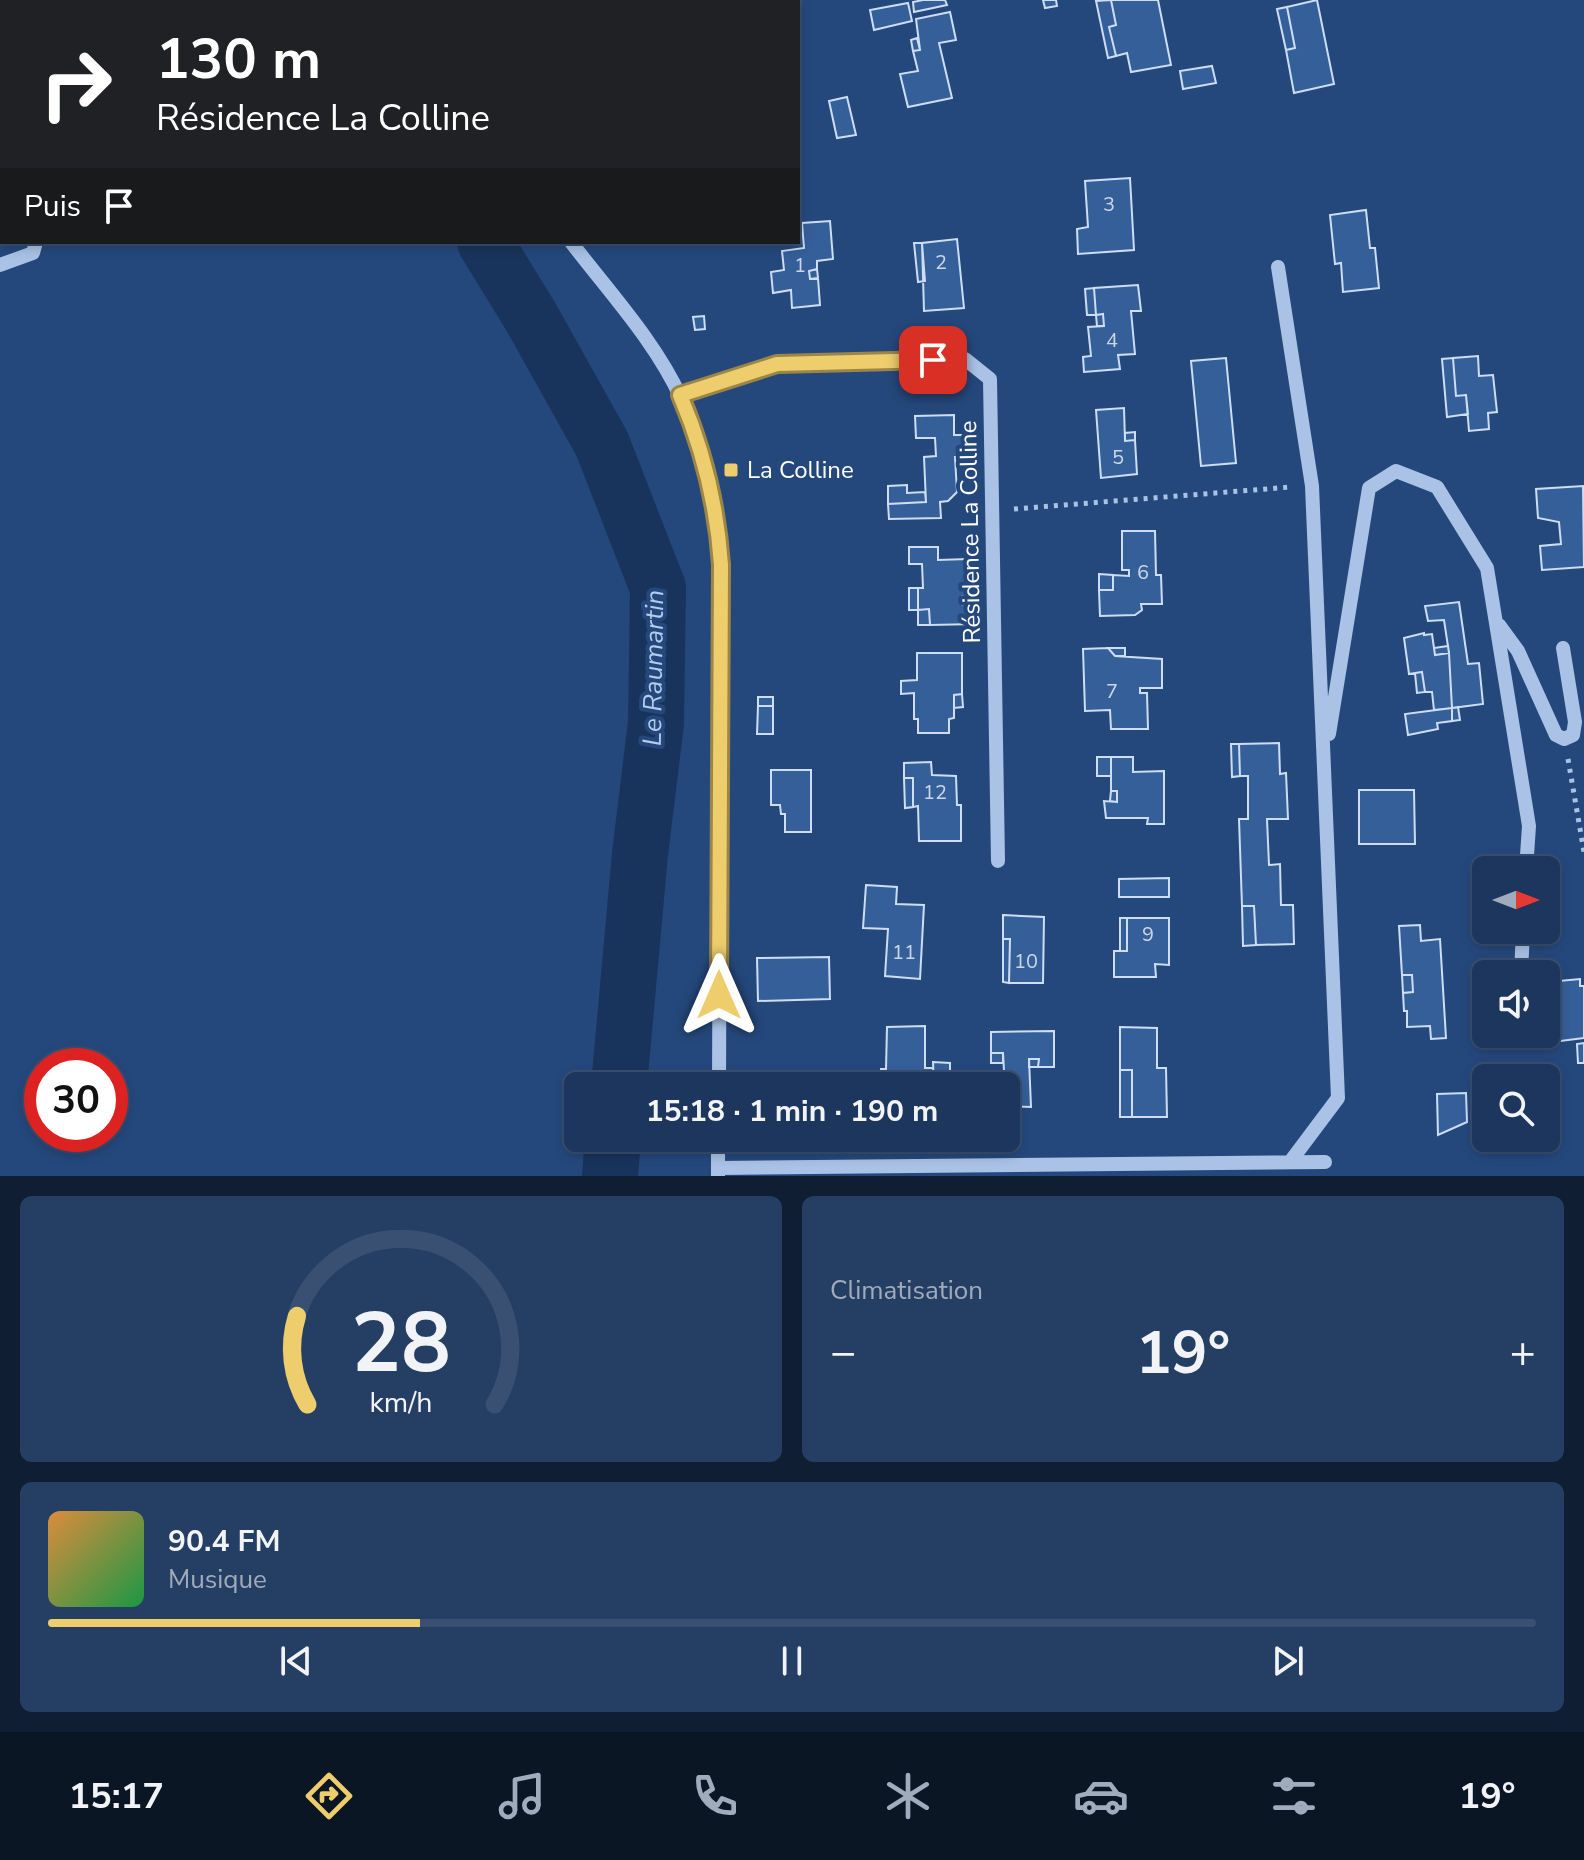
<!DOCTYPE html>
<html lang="fr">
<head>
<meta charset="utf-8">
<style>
  body { margin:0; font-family:"Nunito Sans",sans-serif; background:#253e63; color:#f1f3f6; height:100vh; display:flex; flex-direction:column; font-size:30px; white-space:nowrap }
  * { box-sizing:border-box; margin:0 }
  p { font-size:26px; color:#a0abbc }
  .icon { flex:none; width:44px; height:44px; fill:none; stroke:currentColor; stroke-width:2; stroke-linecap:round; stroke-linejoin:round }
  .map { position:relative; height:1176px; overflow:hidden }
  .sheet { display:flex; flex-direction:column; gap:20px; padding:20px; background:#0f1e33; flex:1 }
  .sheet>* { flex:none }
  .top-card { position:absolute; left:0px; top:0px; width:800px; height:244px; box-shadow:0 4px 12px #0003,0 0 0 2px #3a5072; background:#202124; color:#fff; overflow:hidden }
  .needle { width:52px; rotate:90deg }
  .controls { position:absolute; left:1472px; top:856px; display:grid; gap:16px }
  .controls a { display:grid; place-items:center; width:88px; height:88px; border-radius:12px; background:#1c365d; box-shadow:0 4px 12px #0003,0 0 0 2px #3a5072; font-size:40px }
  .speed { position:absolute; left:24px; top:1048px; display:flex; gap:16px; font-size:40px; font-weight:700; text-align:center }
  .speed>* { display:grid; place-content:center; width:104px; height:104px; border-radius:50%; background:#1c365d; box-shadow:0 4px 12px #0003,0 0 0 2px #3a5072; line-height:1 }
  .speed .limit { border:12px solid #d22; background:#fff; color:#111 }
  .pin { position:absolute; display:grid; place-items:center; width:68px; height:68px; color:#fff; margin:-34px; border-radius:16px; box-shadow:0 4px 12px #0006 }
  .me { position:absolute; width:88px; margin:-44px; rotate:0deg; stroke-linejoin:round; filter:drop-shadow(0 0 6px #0008) }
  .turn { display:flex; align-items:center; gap:28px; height:168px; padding:0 24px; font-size:36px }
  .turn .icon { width:104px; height:104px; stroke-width:2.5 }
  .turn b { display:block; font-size:56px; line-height:68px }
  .then { display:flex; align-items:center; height:76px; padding:0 24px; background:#0003; gap:16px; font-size:30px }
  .big { font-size:60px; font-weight:700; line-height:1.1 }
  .sheet .widget { flex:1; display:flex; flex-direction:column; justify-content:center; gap:12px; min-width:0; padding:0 28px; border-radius:12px; background:#253e63 }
  .sheet .dial { align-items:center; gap:0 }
  .dial svg { height:208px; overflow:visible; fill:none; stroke:#3a5072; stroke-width:7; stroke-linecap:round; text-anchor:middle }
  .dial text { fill:#f1f3f6; stroke:none }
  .song { display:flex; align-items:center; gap:24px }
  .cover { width:96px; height:96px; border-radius:12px; background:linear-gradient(135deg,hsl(30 70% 55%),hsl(140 70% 35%)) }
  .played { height:8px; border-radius:4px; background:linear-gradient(90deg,#eecd6d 25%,#3a5072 25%) }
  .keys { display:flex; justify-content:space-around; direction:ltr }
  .heat { display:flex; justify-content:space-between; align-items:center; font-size:44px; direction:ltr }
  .sheet .tiles { flex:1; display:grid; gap:20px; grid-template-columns:1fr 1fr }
  .widget:last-child { grid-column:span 2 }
  .trip { position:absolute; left:564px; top:1072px; width:456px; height:80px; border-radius:12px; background:#1c365d; box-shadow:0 4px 12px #0003,0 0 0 2px #3a5072; font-weight:700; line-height:80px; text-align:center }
  .tab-bar { display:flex; height:128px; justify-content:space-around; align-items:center; background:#0b1625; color:#a0abbc }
  .tab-bar .icon { width:56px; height:56px }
  .tab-bar .selected { color:#eecd6d }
  .tab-bar b { font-size:36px; color:#f1f3f6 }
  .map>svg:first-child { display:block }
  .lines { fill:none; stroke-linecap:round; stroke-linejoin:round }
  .river { stroke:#19345c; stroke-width:56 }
  .building { fill:#355f99; stroke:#ccddf4; stroke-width:2 }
  .path { stroke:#a9c2e5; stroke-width:5; stroke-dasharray:4 6; stroke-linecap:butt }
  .minor { stroke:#a9c2e5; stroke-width:14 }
  .route-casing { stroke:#9b8547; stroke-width:20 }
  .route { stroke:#eecd6d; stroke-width:14 }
  .poi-dot { fill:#eecd6d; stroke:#25487c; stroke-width:3 }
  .labels { text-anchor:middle; stroke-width:8; stroke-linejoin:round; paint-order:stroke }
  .number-label { font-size:20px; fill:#ccd7e6 }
  .poi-label { font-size:24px; fill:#fff; stroke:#25487c; text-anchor:start }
  .street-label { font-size:24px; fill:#fff; stroke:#25487c }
  .water-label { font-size:26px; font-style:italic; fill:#b4cced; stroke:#25487c }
</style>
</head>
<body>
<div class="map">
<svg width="1584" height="1176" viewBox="0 0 1584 1176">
  <rect width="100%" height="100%" fill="#25487c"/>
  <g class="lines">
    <path class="river" d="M 281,0 L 283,2
      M 485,242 L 531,317 L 602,444 L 658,588 L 656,723 L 640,854 L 619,1086
      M 610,1176 L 613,1138"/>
  </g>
  <path class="building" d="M 66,0 L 115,0 L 116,2 L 67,2 Z
    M 499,0 L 537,0 L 527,2 Z
    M 651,0 L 698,0 L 698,2 L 651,2 Z
    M 747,0 L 791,0 L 791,2 L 747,2 Z
    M 923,0 L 945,0 L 947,5 L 914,12 L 913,2 Z
    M 1043,0 L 1056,0 L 1057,6 L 1045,8 Z
    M 1111,0 L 1116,25 L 1109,27 L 1116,56 L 1108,58 L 1096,1 Z
    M 1111,0 L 1158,0 L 1171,65 L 1131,72 L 1127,53 L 1116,56 L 1109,27 L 1116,25 Z
    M 1317,0 L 1334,84 L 1294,93 L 1286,50 L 1295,48 L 1287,7 Z
    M 908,3 L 912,21 L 874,30 L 870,10 Z
    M 1287,7 L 1295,48 L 1286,50 L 1277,9 Z
    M 950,12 L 956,40 L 939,43 L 952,98 L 908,107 L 900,74 L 918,71 L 913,51 L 920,50 L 916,19 Z
    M 917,38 L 920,50 L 913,51 L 911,40 Z
    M 1212,66 L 1216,83 L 1183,89 L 1180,71 Z
    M 847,97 L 856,135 L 837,138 L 829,101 Z
    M 1130,178 L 1134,250 L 1078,254 L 1077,229 L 1088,227 L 1085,181 Z
    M 1366,210 L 1370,248 L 1375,248 L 1379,288 L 1343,292 L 1341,263 L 1335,264 L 1330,215 Z
    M 830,221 L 833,259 L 817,261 L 817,269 L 809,271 L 810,279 L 818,278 L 820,305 L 792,308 L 791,290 L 773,293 L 771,272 L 784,270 L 782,251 L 804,248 L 802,223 Z
    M 957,239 L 964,308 L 924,311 L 922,243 Z
    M 914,243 L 922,243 L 925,281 L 918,282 Z
    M 817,269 L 818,278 L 810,279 L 809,271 Z
    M 1138,285 L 1141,311 L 1131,311 L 1135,354 L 1118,355 L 1120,369 L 1084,372 L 1083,357 L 1091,356 L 1088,327 L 1104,326 L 1103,314 L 1096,315 L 1094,288 Z
    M 1094,288 L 1096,315 L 1087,315 L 1085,289 Z
    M 1103,314 L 1104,326 L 1097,326 L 1096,315 Z
    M 704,316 L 705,329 L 695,330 L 693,317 Z
    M 1478,356 L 1479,376 L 1493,375 L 1497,412 L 1488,413 L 1489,429 L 1469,431 L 1466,395 L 1456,396 L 1453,358 Z
    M 1226,358 L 1236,463 L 1201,466 L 1191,361 Z
    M 1453,358 L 1456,396 L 1466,395 L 1468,414 L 1447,417 L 1442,359 Z
    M 1124,408 L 1125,441 L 1135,440 L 1137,474 L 1101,478 L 1096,410 Z
    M 954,415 L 954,435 L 964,435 L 965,457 L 955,457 L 957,492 L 948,501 L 940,502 L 941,518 L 889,519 L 888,504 L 926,502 L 924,457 L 936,456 L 935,438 L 916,438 L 915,416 Z
    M 1135,432 L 1135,440 L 1125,441 L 1125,433 Z
    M 955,457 L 965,457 L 966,466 L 956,466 Z
    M 907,485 L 907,493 L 925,492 L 926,502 L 888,504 L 888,486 Z
    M 1583,486 L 1584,567 L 1542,570 L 1540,546 L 1561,544 L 1559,522 L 1538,518 L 1536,489 Z
    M 1122,531 L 1155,531 L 1156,575 L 1161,575 L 1162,604 L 1141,604 L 1142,610 L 1135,615 L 1100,616 L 1099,590 L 1113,590 L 1113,575 L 1129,576 L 1129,570 L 1122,570 Z
    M 909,547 L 938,547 L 938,560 L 968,559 L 969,595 L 962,596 L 962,605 L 976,605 L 976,624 L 930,625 L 929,609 L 918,610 L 918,588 L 923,588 L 922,564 L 909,564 Z
    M 1099,574 L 1113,575 L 1113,590 L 1099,590 Z
    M 909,588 L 918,588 L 918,610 L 909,610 Z
    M 969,595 L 969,605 L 962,605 L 962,596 Z
    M 1459,602 L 1468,664 L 1479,663 L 1483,704 L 1452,708 L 1449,653 L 1444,620 L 1428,621 L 1425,606 Z
    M 929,609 L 930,625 L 918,625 L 918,610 Z
    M 1424,633 L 1424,635 L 1432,634 L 1435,655 L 1449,653 L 1452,708 L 1434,710 L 1432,692 L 1425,692 L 1422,672 L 1409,674 L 1404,638 Z
    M 1448,646 L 1449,653 L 1435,655 L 1434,648 Z
    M 1108,648 L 1115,656 L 1162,659 L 1162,688 L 1140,688 L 1140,693 L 1147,693 L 1148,729 L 1111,729 L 1110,710 L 1085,711 L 1083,649 Z
    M 1108,648 L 1125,648 L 1125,656 L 1115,656 Z
    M 917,653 L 962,653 L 962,694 L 954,695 L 954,718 L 949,719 L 949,733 L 918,733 L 918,719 L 914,719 L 914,693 L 901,694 L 901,681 L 917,680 Z
    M 1422,672 L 1425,692 L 1417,693 L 1415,673 Z
    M 962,694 L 963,707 L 954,708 L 954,695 Z
    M 758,697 L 773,697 L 773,706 L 758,706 Z
    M 758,706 L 773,706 L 773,734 L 757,734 Z
    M 1458,707 L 1460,720 L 1452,721 L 1452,708 Z
    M 1452,708 L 1452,721 L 1437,723 L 1438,729 L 1408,735 L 1405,714 Z
    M 1279,743 L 1280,774 L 1286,773 L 1288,819 L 1267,819 L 1269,865 L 1280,864 L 1281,905 L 1293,905 L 1294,944 L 1256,945 L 1254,906 L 1242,906 L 1239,819 L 1248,819 L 1248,776 L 1240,776 L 1239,744 Z
    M 1231,744 L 1239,744 L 1240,776 L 1232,777 Z
    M 1097,757 L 1111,757 L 1111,776 L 1097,776 Z
    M 1111,757 L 1133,757 L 1133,772 L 1164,771 L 1164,824 L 1147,824 L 1148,818 L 1106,818 L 1104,801 L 1117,802 L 1117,791 L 1111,791 Z
    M 931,762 L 932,775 L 956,776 L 957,805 L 961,805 L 961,841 L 919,841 L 918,806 L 913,807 L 913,778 L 904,778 L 904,763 Z
    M 771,770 L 811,770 L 811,832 L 785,832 L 785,814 L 781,814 L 780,805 L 771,805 Z
    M 904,778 L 913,778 L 913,807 L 905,808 Z
    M 1359,790 L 1414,790 L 1415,844 L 1359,844 Z
    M 1111,791 L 1117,791 L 1117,802 L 1110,801 Z
    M 1169,878 L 1169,897 L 1119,897 L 1119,879 Z
    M 866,885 L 897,887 L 896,904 L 924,905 L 920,979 L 885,976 L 888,929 L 863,928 Z
    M 1242,906 L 1254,906 L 1256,945 L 1243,946 Z
    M 1003,915 L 1044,917 L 1043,983 L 1009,983 L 1010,939 L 1003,939 Z
    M 1120,918 L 1127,918 L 1127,951 L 1120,951 Z
    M 1127,918 L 1169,918 L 1169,965 L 1155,964 L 1156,977 L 1114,977 L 1114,951 L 1127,951 Z
    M 1420,925 L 1421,941 L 1440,939 L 1446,1038 L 1431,1039 L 1430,1026 L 1407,1027 L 1407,1011 L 1404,1011 L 1403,993 L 1413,992 L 1412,975 L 1402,975 L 1399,926 Z
    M 1003,939 L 1010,939 L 1009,983 L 1003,982 Z
    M 829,957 L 830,999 L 758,1001 L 757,958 Z
    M 1402,975 L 1412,975 L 1413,992 L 1403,993 Z
    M 1580,979 L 1580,986 L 1584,986 L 1584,1038 L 1537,1044 L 1536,1034 L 1546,1034 L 1548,982 Z
    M 925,1026 L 925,1068 L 933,1068 L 934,1086 L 882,1086 L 881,1069 L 886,1069 L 887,1027 Z
    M 1120,1027 L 1157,1028 L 1157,1068 L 1166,1068 L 1167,1117 L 1132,1117 L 1132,1070 L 1120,1070 Z
    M 1054,1031 L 1054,1067 L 1038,1067 L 1039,1059 L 1029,1059 L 1031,1107 L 1006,1106 L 1003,1053 L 991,1053 L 991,1032 Z
    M 1584,1043 L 1584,1063 L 1578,1063 L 1577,1044 Z
    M 991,1053 L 1003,1053 L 1003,1063 L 991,1063 Z
    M 1029,1059 L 1039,1059 L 1038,1067 L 1029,1067 Z
    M 933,1062 L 950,1063 L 950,1086 L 934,1086 Z
    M 1120,1070 L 1132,1070 L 1132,1117 L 1120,1117 Z
    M 1466,1093 L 1467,1122 L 1438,1135 L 1437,1094 Z"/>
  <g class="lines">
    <path class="path" d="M 1014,509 L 1291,487
      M 1568,759 L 1584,852"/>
    <path class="minor" d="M 350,0 L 352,2
      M 571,242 C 609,292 655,341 681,398 C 706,451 717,506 721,565 L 719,1086
      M 0,265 L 33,253 L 36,242
      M 1278,267 L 1312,486 L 1338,1098 L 1290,1162
      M 680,395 L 777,364 L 965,359 L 990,379 L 998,861
      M 1499,625 L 1518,651 L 1556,735 L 1564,739 L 1573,735 L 1575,722 L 1563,648
      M 1329,734 L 1369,488 L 1396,471 L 1437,487 L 1487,568 L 1529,826 L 1526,870
      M 1521,974 L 1523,930
      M 718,1168 L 1325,1162
      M 718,1176 L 718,1138"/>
  </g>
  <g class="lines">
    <g class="route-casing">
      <path id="route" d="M 719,995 L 721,565 C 717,505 704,451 680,395 L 777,364 L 933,360"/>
    </g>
    <use href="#route" class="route"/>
  </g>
  <rect class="poi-dot" x="723" y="462" width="16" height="16" rx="4"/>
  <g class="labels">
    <g class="number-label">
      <text x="1109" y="211">3</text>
      <text x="941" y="269">2</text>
      <text x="800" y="272">1</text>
      <text x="1112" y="347">4</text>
      <text x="1118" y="464">5</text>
      <text x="1143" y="579">6</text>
      <text x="1112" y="698">7</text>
      <text x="935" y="799">12</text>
      <text x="1148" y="941">9</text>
      <text x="904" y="959">11</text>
      <text x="1026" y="968">10</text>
    </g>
    <g class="poi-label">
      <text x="747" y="478">La Colline</text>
    </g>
    <g class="street-label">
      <text transform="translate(970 532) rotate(-91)" y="8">Résidence La Colline</text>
    </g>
    <g class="water-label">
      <text transform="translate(653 668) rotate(-89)" y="9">Le Raumartin</text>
    </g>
  </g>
</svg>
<div class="controls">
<a><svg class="needle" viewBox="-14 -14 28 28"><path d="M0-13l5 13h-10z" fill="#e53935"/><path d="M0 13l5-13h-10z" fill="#a0abbc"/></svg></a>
<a><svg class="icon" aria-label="sound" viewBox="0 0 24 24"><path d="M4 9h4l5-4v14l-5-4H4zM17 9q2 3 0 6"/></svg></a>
<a><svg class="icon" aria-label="search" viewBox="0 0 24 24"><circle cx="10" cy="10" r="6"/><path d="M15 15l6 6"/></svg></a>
</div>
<div class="speed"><div class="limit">30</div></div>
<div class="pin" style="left:933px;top:360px;background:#d93025"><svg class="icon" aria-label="arrive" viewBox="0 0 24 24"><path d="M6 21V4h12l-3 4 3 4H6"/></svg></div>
<svg class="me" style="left:719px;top:995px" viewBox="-20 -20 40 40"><path d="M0-17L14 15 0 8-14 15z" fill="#eecd6d" stroke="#fff" stroke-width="4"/></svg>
<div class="trip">15:18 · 1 min · 190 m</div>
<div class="top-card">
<div class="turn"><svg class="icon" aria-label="right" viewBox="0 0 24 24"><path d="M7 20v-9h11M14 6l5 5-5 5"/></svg><div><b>130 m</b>Résidence La Colline</div></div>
<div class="then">Puis<svg class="icon" aria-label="arrive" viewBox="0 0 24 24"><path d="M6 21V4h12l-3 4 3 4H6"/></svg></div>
</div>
</div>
<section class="sheet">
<div class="tiles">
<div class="widget dial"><svg viewBox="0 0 100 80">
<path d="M14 69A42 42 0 1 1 86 69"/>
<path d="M14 69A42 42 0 0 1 10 35" stroke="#eecd6d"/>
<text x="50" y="56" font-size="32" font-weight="700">28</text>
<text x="50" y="72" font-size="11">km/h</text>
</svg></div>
<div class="widget"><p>Climatisation</p>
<div class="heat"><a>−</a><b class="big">19°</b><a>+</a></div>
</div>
<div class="widget">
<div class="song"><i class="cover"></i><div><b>90.4 FM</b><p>Musique</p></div></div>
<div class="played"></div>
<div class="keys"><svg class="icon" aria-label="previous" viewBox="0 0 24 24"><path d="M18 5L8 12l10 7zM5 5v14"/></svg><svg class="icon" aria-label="pause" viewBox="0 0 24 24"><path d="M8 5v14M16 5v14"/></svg><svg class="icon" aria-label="next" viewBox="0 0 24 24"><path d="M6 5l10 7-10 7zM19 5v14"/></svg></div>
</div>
</div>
</section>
<nav class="tab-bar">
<b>15:17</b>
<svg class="icon selected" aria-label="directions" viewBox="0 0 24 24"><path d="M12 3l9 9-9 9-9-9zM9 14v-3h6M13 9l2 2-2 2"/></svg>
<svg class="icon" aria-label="music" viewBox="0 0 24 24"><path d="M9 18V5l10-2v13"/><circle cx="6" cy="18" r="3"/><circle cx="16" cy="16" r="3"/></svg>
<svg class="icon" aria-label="phone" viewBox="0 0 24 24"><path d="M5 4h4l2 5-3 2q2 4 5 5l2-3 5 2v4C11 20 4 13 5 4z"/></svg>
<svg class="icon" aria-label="climate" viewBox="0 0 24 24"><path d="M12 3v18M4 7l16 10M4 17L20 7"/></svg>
<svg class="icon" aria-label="car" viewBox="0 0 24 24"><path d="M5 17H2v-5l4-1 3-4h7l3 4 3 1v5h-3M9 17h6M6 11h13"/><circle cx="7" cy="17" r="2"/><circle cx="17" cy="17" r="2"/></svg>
<svg class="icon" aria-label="filters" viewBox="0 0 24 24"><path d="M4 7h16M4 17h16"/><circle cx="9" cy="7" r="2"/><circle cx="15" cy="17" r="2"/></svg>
<b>19°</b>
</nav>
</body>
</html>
